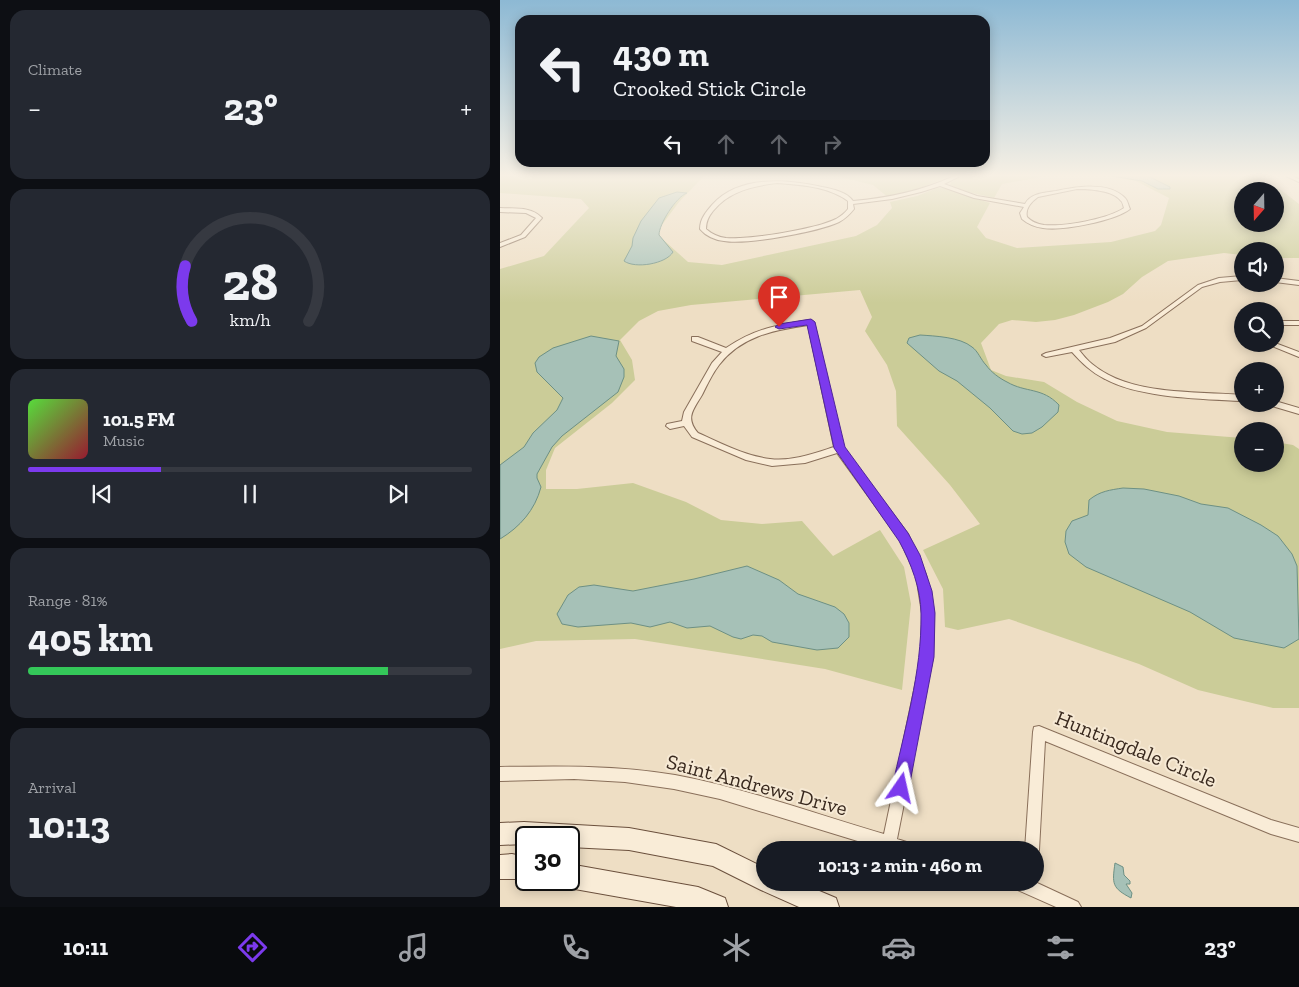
<!DOCTYPE html>
<html lang="en">
<head>
<meta charset="utf-8">
<style>
  body { margin:0; font-family:"Zilla Slab",serif; background:#242831; color:#f1f3f6; height:100vh; display:flex; flex-direction:column; font-size:19px; white-space:nowrap }
  * { box-sizing:border-box; margin:0 }
  p { font-size:16px; color:#9ea1a6 }
  .icon { flex:none; width:28px; height:28px; fill:none; stroke:currentColor; stroke-width:2; stroke-linecap:round; stroke-linejoin:round }
  .map { position:relative; flex:1; overflow:hidden }
  .sheet { display:flex; flex-direction:column; gap:10px; padding:10px; background:#0d0f14; width:500px }
  .sheet>* { flex:none }
  .top-card { position:absolute; left:15px; top:15px; width:475px; height:152px; border-radius:15px; box-shadow:0 2px 12px #0003; background:#171b24; color:#f1f3f6; overflow:hidden }
  .needle { width:32px; rotate:200deg }
  .controls { position:absolute; left:734px; top:182px; display:grid; gap:10px }
  .controls a { display:grid; place-items:center; width:50px; height:50px; border-radius:50%; background:#171b24; box-shadow:0 2px 12px #0003; font-size:25px }
  .speed { position:absolute; left:15px; top:826px; display:flex; gap:10px; font-size:25px; font-weight:700; text-align:center }
  .speed>* { display:grid; place-content:center; width:65px; height:65px; border-radius:50%; background:#171b24; box-shadow:0 2px 12px #0003; line-height:1 }
  .speed .limit { border:2px solid #111; border-radius:8px; background:#fff; color:#111 }
  .pin { position:absolute; display:grid; place-items:center; width:42px; height:42px; color:#fff; margin:-51px -21px; border-radius:50% 50% 50% 0; rotate:-45deg; box-shadow:0 0 5px #0007 }
  .pin .icon { rotate:45deg }
  .me { position:absolute; width:55px; margin:-28px; rotate:11deg; stroke-linejoin:round; filter:drop-shadow(0 0 4px #0008) }
  .turn { display:flex; align-items:center; gap:18px; height:105px; padding:0 15px; font-size:22px }
  .turn .icon { width:65px; height:65px; stroke-width:2.5 }
  .turn b { display:block; font-size:35px; line-height:42px }
  .lanes { display:flex; align-items:center; height:48px; padding:0 15px; background:#0003; justify-content:center; gap:25px; direction:ltr }
  .lanes .off { opacity:.35 }
  .big { font-size:38px; font-weight:700; line-height:1.1 }
  .sheet .tile { flex:1; display:flex; flex-direction:column; justify-content:center; gap:8px; min-width:0; padding:0 18px; border-radius:15px; background:#242831 }
  .sheet .dial { align-items:center; gap:0 }
  .dial svg { height:130px; overflow:visible; fill:none; stroke:#363941; stroke-width:7; stroke-linecap:round; text-anchor:middle }
  .dial text { fill:#f1f3f6; stroke:none }
  .song { display:flex; align-items:center; gap:15px }
  .cover { width:60px; height:60px; border-radius:8px; background:linear-gradient(135deg,hsl(110 70% 55%),hsl(350 70% 35%)) }
  .played { height:5px; border-radius:2px; background:linear-gradient(90deg,#7c3aed 30%,#363941 30%) }
  .keys { display:flex; justify-content:space-around; direction:ltr }
  .heat { display:flex; justify-content:space-between; align-items:center; font-size:28px; direction:ltr }
  .charge { height:8px; border-radius:4px; background:linear-gradient(90deg,#34c759 81%,#363941 0) }
  .trip { position:absolute; left:256px; top:841px; width:288px; height:50px; border-radius:25px; background:#171b24; box-shadow:0 2px 12px #0003; font-weight:700; line-height:50px; text-align:center }
  .dock { display:flex; height:80px; justify-content:space-around; align-items:center; background:#090b0e; color:#9ea1a6 }
  .dock .icon { width:35px; height:35px }
  .dock .active { color:#7c3aed }
  .dock b { font-size:22px; color:#f1f3f6 }
  main { display:flex; flex:1; min-height:0 }
  .map>svg:first-child { display:block }
  .green { fill:#cbcc98; fill-rule:evenodd }
  .water { fill:#a6c1b7; stroke:#6d9084 }
  .lines { fill:none; stroke-linecap:round; stroke-linejoin:round }
  .street-casing { stroke:#896f5a; stroke-width:2 }
  .secondary-casing { stroke:#6b503d; stroke-width:2 }
  .street { fill:#f9ecd7; fill-rule:evenodd }
  .secondary { fill:#f9ecd7; fill-rule:evenodd }
  .route { fill:#7c3aed; stroke:#51269a }
  .labels { text-anchor:middle; stroke-width:4; stroke-linejoin:round; paint-order:stroke }
  .near-street-label { font-size:21px; fill:#39291e; stroke:#f6e9d4 }
</style>
</head>
<body>
<main>
<section class="sheet">
<div class="tile"><p>Climate</p>
<div class="heat"><a>−</a><b class="big">23°</b><a>+</a></div>
</div>
<div class="tile dial"><svg viewBox="0 0 100 80">
<path d="M14 69A42 42 0 1 1 86 69"/>
<path d="M14 69A42 42 0 0 1 10 35" stroke="#7c3aed"/>
<text x="50" y="56" font-size="32" font-weight="700">28</text>
<text x="50" y="72" font-size="11">km/h</text>
</svg></div>
<div class="tile">
<div class="song"><i class="cover"></i><div><b>101.5 FM</b><p>Music</p></div></div>
<div class="played"></div>
<div class="keys"><svg class="icon" aria-label="previous" viewBox="0 0 24 24"><path d="M18 5L8 12l10 7zM5 5v14"/></svg><svg class="icon" aria-label="pause" viewBox="0 0 24 24"><path d="M8 5v14M16 5v14"/></svg><svg class="icon" aria-label="next" viewBox="0 0 24 24"><path d="M6 5l10 7-10 7zM19 5v14"/></svg></div>
</div>
<div class="tile"><p>Range · 81%</p><b class="big">405 km</b><div class="charge"></div></div>
<div class="tile"><p>Arrival</p><b class="big">10:13</b></div>
</section>
<div class="map">
<svg width="799" height="907" viewBox="0 0 799 907">
  <rect width="100%" height="100%" fill="#eedec4"/>
  <path class="green" d="M 0,176 L 204,176 L 179,202 L 158,230 L 158,235 L 188,262 L 222,265 L 356,236 L 377,225 L 392,208 L 390,202 L 417,196 L 437,188 L 443,188 L 490,203 L 477,227 L 486,238 L 517,248 L 611,242 L 655,231 L 661,225 L 669,198 L 636,181 L 608,176 L 752,176 L 781,190 L 799,204 L 799,258 L 775,258 L 775,251 L 742,251 L 742,255 L 724,253 L 668,261 L 642,277 L 623,294 L 608,302 L 574,315 L 555,320 L 536,322 L 512,320 L 499,324 L 481,343 L 491,370 L 506,376 L 544,382 L 577,402 L 617,421 L 667,432 L 742,438 L 742,464 L 775,464 L 775,442 L 793,445 L 799,449 L 799,708 L 773,708 L 698,690 L 639,664 L 509,619 L 458,630 L 445,627 L 443,589 L 423,550 L 480,524 L 450,485 L 397,426 L 396,391 L 387,365 L 365,331 L 372,317 L 360,290 L 191,305 L 158,311 L 139,321 L 120,340 L 132,360 L 135,380 L 112,403 L 55,448 L 46,470 L 46,489 L 77,489 L 133,483 L 186,502 L 221,520 L 262,524 L 302,521 L 333,556 L 380,530 L 404,567 L 411,604 L 402,690 L 325,669 L 135,639 L 36,641 L 0,649 L 0,269 L 44,256 L 89,208 L 81,199 L 0,193 ZM 742,191 L 775,191 L 775,224 L 742,224 Z
    M 336,176 L 451,176 L 405,194 L 389,198 L 373,185 Z
    M 464,176 L 546,176 L 502,184 L 494,198 L 468,192 L 450,185 L 451,182 Z"/>
  <path class="water" d="M 612,176 L 648,176 L 670,187 L 670,189 L 658,189 L 642,181 Z
    M 177,192 L 187,193 C 176,197 159,224 159,235 L 173,252 C 166,264 135,269 124,261 L 132,246 L 133,238 L 141,221 L 159,198 Z
    M 420,335 C 435,336 460,337 472,347 C 478,351 481,360 486,365 C 491,372 499,378 507,382 C 526,393 542,387 559,405 L 558,412 L 542,427 L 532,433 L 522,434 L 513,431 L 490,408 L 457,381 L 439,371 L 407,343 L 409,338 Z
    M 91,336 L 119,341 L 116,356 L 124,369 L 124,377 L 118,392 L 62,436 L 52,447 L 37,474 L 37,478 L 41,487 C 35,510 20,527 0,539 L 0,465 L 24,447 L 33,433 L 57,410 L 63,398 L 37,372 L 35,363 L 39,357 L 53,348 Z
    M 623,488 L 644,489 L 679,496 L 701,504 L 728,508 L 761,525 L 778,536 L 792,554 L 797,566 L 799,639 L 784,648 L 734,638 L 690,612 L 586,567 L 569,554 L 565,542 L 566,531 L 572,521 L 588,515 L 589,500 C 600,491 610,490 623,488 Z
    M 247,566 L 279,580 L 298,594 L 335,607 L 344,614 L 349,623 L 349,637 L 338,648 L 317,650 L 272,642 L 262,636 L 253,635 L 241,639 L 233,637 L 210,626 L 187,628 L 170,622 L 150,627 L 131,623 L 78,627 L 62,624 L 57,614 L 68,595 L 79,587 L 94,585 L 133,591 L 194,579 Z
    M 615,863 L 623,867 L 624,875 L 630,881 L 630,884 L 626,884 L 632,893 L 631,898 C 612,888 612,884 615,863 Z"/>
  <g class="lines">
    <g class="street-casing">
      <path id="street" d="M 454,176 L 460,176 L 444,184 L 477,196 L 525,204 C 531,193 544,193 556,191 C 576,187 609,181 625,198 C 628,201 628,205 630,209 C 615,221 562,231 543,228 C 535,227 528,224 522,219 L 520,213 L 524,207 L 474,198 L 440,186 L 421,192 L 392,199 L 353,204 L 354,209 C 350,214 345,219 339,222 C 317,232 247,245 224,241 C 215,240 206,236 200,229 C 200,219 206,212 212,205 C 238,175 287,179 322,187 C 333,189 347,192 353,201 C 388,198 422,191 454,176 ZM 277,183 C 300,185 328,186 348,201 L 348,209 C 345,213 341,216 336,219 C 316,229 250,240 226,238 C 218,237 212,234 206,229 C 206,221 209,216 213,211 C 229,191 253,186 277,183 ZM 577,189 C 589,189 613,190 621,201 C 622,201 624,208 624,208 C 608,219 564,227 544,225 C 537,224 532,222 527,217 C 525,209 531,202 538,197 Z
        M 786,176 L 792,176 L 799,179 L 799,182 Z
        M 0,208 C 14,209 31,206 42,218 L 25,237 L 0,247 L 0,243 L 21,235 L 36,218 L 26,213 L 0,212 Z
        M 742,276 L 742,280 L 720,282 L 702,287 L 646,328 L 615,342 L 579,350 C 583,355 587,360 592,364 C 630,396 695,391 742,395 L 742,401 C 703,399 639,398 605,379 C 591,372 582,363 572,352 L 546,357 L 542,355 L 546,353 L 610,338 L 642,326 L 698,285 L 719,278 Z
        M 775,278 L 799,281 L 799,285 L 775,282 Z
        M 311,320 L 314,322 L 343,448 L 408,534 L 426,575 L 434,613 L 433,657 L 397,839 L 416,845 L 418,850 L 387,850 L 220,799 L 174,789 L 125,782 L 74,779 L 0,781 L 0,767 C 59,766 117,765 175,775 C 245,788 315,814 384,834 L 421,657 L 422,613 L 416,575 L 400,540 L 337,453 L 305,463 L 272,466 L 246,460 L 192,437 L 184,426 L 170,429 L 166,426 L 167,424 L 182,421 L 184,412 L 212,363 L 222,352 L 192,341 L 192,337 L 198,337 L 226,348 C 256,328 277,325 311,320 ZM 308,325 L 334,447 C 315,453 291,462 270,459 C 245,456 221,443 198,433 C 185,418 193,410 202,395 C 207,385 212,374 219,365 C 241,336 274,330 308,325 Z
        M 775,321 L 799,321 L 799,325 L 775,325 Z
        M 775,343 L 799,352 L 799,357 L 767,344 Z
        M 775,401 L 799,408 L 799,414 L 772,406 L 771,404 L 775,404 Z
        M 539,726 L 771,820 L 799,828 L 799,842 L 771,834 L 545,741 L 539,850 L 537,855 L 535,856 L 535,850 L 525,850 L 533,732 L 534,727 Z
        M 509,882 L 535,882 L 578,902 L 581,907 L 556,907 L 511,887 Z"/>
    </g>
    <g class="secondary-casing">
      <path id="secondary" d="M 24,822 L 129,828 L 216,844 L 265,868 L 265,882 L 298,882 L 336,898 L 339,907 L 299,907 L 261,890 L 213,866 L 129,850 L 69,847 L 69,838 L 26,838 L 26,844 L 0,845 L 0,823 Z
        M 12,854 L 26,857 L 26,879 L 0,879 L 0,855 Z
        M 69,864 L 198,887 L 225,898 L 228,907 L 176,907 L 69,888 L 61,884 L 59,880 L 69,880 Z"/>
    </g>
    <use href="#street" class="street"/>
    <use href="#secondary" class="secondary"/>
  </g>
  <linearGradient id="sky" x2="0" y2="1"><stop stop-color="#8db9d4"/><stop offset="0.58" stop-color="#f7f0e4"/><stop offset="1" stop-color="#f7f0e4" stop-opacity="0"/></linearGradient>
  <rect width="799" height="303" fill="url(#sky)"/>
  <path class="route" d="M 311,319 L 315,322 L 345,447 L 408,533 L 420,555 L 432,591 L 435,613 L 434,657 L 409,788 L 407,794 L 401,796 L 394,794 L 392,788 C 404,731 422,672 421,614 C 421,589 411,563 399,541 L 334,448 L 307,325 L 279,329 L 275,327 L 279,324 Z"/>
  <g class="labels">
    <g class="near-street-label">
      <text transform="translate(636 749) rotate(22)" y="7">Huntingdale Circle</text>
      <text transform="translate(257 785) rotate(15)" y="7">Saint Andrews Drive</text>
    </g>
  </g>
</svg>
<div class="controls">
<a><svg class="needle" viewBox="-14 -14 28 28"><path d="M0-13l5 13h-10z" fill="#e53935"/><path d="M0 13l5-13h-10z" fill="#9ea1a6"/></svg></a>
<a><svg class="icon" aria-label="sound" viewBox="0 0 24 24"><path d="M4 9h4l5-4v14l-5-4H4zM17 9q2 3 0 6"/></svg></a>
<a><svg class="icon" aria-label="search" viewBox="0 0 24 24"><circle cx="10" cy="10" r="6"/><path d="M15 15l6 6"/></svg></a>
<a>+</a>
<a>−</a>
</div>
<div class="speed"><div class="limit">30</div></div>
<div class="pin" style="left:279px;top:327px;background:#d93025"><svg class="icon" aria-label="arrive" viewBox="0 0 24 24"><path d="M6 21V4h12l-3 4 3 4H6"/></svg></div>
<svg class="me" style="left:401px;top:788px" viewBox="-20 -20 40 40"><path d="M0-17L14 15 0 8-14 15z" fill="#7c3aed" stroke="#fff" stroke-width="4"/></svg>
<div class="trip">10:13 · 2 min · 460 m</div>
<div class="top-card">
<div class="turn"><svg class="icon" aria-label="left" viewBox="0 0 24 24"><path d="M17 20v-9H6M10 6l-5 5 5 5"/></svg><div><b>430 m</b>Crooked Stick Circle</div></div>
<div class="lanes"><svg class="icon" aria-label="left" viewBox="0 0 24 24"><path d="M17 20v-9H6M10 6l-5 5 5 5"/></svg><svg class="icon off" aria-label="ahead" viewBox="0 0 24 24"><path d="M12 20V5M6 11l6-6 6 6"/></svg><svg class="icon off" aria-label="ahead" viewBox="0 0 24 24"><path d="M12 20V5M6 11l6-6 6 6"/></svg><svg class="icon off" aria-label="right" viewBox="0 0 24 24"><path d="M7 20v-9h11M14 6l5 5-5 5"/></svg></div>
</div>
</div>
</main>
<nav class="dock">
<b>10:11</b>
<svg class="icon active" aria-label="directions" viewBox="0 0 24 24"><path d="M12 3l9 9-9 9-9-9zM9 14v-3h6M13 9l2 2-2 2"/></svg>
<svg class="icon" aria-label="music" viewBox="0 0 24 24"><path d="M9 18V5l10-2v13"/><circle cx="6" cy="18" r="3"/><circle cx="16" cy="16" r="3"/></svg>
<svg class="icon" aria-label="phone" viewBox="0 0 24 24"><path d="M5 4h4l2 5-3 2q2 4 5 5l2-3 5 2v4C11 20 4 13 5 4z"/></svg>
<svg class="icon" aria-label="climate" viewBox="0 0 24 24"><path d="M12 3v18M4 7l16 10M4 17L20 7"/></svg>
<svg class="icon" aria-label="car" viewBox="0 0 24 24"><path d="M5 17H2v-5l4-1 3-4h7l3 4 3 1v5h-3M9 17h6M6 11h13"/><circle cx="7" cy="17" r="2"/><circle cx="17" cy="17" r="2"/></svg>
<svg class="icon" aria-label="filters" viewBox="0 0 24 24"><path d="M4 7h16M4 17h16"/><circle cx="9" cy="7" r="2"/><circle cx="15" cy="17" r="2"/></svg>
<b>23°</b>
</nav>
</body>
</html>
